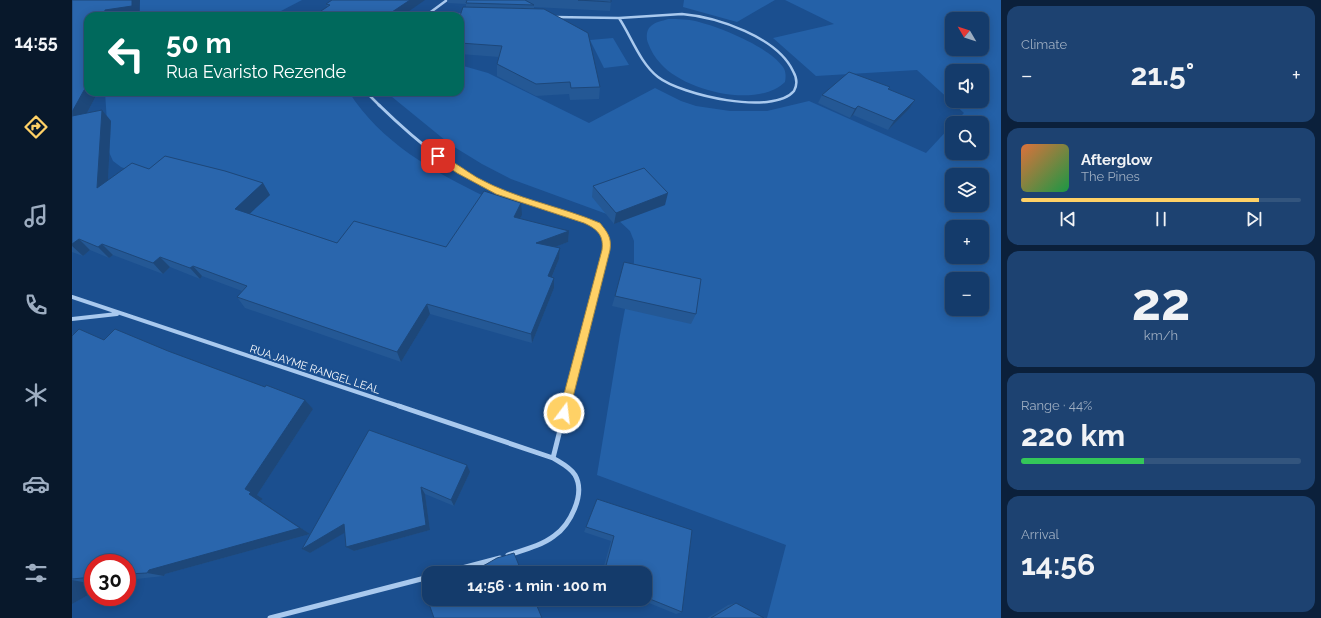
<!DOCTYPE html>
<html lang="en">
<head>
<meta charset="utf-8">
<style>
  body { margin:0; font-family:Raleway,sans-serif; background:#1d4271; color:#f1f3f6; height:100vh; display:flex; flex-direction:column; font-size:15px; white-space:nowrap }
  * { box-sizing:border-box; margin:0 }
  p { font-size:13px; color:#9dadc1 }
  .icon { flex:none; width:22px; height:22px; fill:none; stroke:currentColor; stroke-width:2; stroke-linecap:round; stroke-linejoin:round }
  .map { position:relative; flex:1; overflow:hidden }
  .drawer { display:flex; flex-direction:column; gap:6px; padding:6px; background:#0b203b; width:320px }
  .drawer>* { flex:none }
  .hud { position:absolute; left:12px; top:12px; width:380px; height:84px; border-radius:12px; box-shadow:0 2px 10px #0003,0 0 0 1px #33557e; background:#00695c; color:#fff; overflow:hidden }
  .needle { width:26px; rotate:309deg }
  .tools { position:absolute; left:873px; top:12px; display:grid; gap:8px }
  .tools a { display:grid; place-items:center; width:44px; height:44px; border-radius:8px; background:#143b6b; box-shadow:0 2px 10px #0003,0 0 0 1px #33557e; font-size:20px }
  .speed { position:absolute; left:12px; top:554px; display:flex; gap:8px; font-size:20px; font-weight:700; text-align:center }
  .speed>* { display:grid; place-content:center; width:52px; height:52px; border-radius:50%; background:#143b6b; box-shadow:0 2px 10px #0003,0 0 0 1px #33557e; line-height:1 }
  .speed .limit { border:6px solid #d22; background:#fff; color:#111 }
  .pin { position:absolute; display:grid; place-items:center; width:34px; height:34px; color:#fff; margin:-17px; border-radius:8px; box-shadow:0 2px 6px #0006 }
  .me { position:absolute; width:44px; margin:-22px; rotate:15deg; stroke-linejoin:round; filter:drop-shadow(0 0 3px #0008) }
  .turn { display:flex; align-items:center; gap:14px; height:84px; padding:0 16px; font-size:18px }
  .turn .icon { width:52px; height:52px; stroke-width:2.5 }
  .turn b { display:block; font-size:28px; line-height:34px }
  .big { font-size:30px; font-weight:700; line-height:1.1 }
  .drawer .widget { flex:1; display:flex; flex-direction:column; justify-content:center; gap:6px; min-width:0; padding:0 14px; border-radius:12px; background:#1d4271 }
  .drawer .dial { align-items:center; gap:0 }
  .dial b { font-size:52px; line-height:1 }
  .song { display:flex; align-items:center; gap:12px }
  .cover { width:48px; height:48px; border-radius:6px; background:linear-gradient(135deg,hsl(20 70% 55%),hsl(140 70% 35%)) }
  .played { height:4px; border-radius:2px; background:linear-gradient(90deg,#ffd166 85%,#33557e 85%) }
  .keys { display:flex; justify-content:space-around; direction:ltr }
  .heat { display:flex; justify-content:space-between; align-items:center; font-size:22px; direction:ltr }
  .charge { height:6px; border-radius:3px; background:linear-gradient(90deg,#34c759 44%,#33557e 0) }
  .trip { position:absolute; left:350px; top:566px; width:230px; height:40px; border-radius:12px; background:#143b6b; box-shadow:0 2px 10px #0003,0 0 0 1px #33557e; font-weight:700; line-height:40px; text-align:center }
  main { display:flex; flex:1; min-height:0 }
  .tabs { display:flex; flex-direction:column; width:72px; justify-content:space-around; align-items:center; background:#08182b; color:#9dadc1 }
  .tabs .icon { width:28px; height:28px }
  .tabs .on { color:#ffd166 }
  .tabs b { font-size:18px; color:#f1f3f6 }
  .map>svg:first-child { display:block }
  .green { fill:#2461a8; fill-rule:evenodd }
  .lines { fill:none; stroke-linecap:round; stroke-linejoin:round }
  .minor-far3 { stroke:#a9c9ee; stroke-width:2.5 }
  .minor-far2 { stroke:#a9c9ee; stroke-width:3 }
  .minor-far1 { stroke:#a9c9ee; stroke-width:4 }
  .minor { stroke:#a9c9ee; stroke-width:5 }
  .wall { fill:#245895 }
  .shaded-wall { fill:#1d4779 }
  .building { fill:#2a66ad; stroke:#1d4779 }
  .route { fill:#ffd166; stroke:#a68842 }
  .labels { text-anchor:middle; stroke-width:4; stroke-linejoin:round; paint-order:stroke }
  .street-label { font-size:11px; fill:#fff; stroke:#1b4f8f }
</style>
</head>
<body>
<main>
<nav class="tabs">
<b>14:55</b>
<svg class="icon on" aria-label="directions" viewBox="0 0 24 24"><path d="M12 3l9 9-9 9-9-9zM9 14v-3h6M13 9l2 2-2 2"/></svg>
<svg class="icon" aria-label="music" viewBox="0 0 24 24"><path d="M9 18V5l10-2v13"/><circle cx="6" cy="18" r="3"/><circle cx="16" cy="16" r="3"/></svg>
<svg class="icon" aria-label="phone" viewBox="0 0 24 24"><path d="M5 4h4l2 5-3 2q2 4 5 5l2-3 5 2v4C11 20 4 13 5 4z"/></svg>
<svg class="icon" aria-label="climate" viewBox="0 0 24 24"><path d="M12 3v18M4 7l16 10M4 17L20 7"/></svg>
<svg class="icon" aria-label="car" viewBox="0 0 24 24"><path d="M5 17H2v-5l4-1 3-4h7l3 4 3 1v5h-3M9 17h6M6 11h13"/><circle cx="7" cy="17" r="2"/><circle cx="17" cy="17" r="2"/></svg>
<svg class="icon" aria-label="filters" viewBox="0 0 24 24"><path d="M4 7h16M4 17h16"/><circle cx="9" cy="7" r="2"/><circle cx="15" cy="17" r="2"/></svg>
</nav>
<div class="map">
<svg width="929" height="618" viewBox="0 0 929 618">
  <rect width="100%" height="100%" fill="#1b4f8f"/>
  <path class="green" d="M 68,0 L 230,0 L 207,12 L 219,16 L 68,16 Z
    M 612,0 L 703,0 L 665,22 L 611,7 Z
    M 713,0 L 929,0 L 929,618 L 695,618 L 714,545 L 525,475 L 548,335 L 562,262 L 562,241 L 558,231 L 543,217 L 439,179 L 410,164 L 379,145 L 314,92 L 388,92 L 388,65 L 416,73 L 517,123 L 583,88 L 609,101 L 624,106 L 658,111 L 695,111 L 737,101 L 854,153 L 880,125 L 880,153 L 910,153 L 910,123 L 882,123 L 892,113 L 845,70 L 744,76 L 701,38 L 762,24 ZM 880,19 L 910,19 L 910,49 L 880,49 ZM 880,71 L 910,71 L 910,101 L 880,101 ZM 880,175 L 910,175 L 910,205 L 880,205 ZM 880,227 L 910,227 L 910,257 L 880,257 ZM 880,279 L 910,279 L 910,309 L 880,309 Z
    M 596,19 C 606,19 617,19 627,22 C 650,28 697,47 711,67 C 714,71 714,77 713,82 C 685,109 613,91 589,64 C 583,58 579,51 576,43 C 574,38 574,30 579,26 C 583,22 590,21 596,19 Z
    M 541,38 L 557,65 L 532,68 L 518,40 Z
    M 33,92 L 277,92 C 308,142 362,172 414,197 L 369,287 L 234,234 L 49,167 L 41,161 L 37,152 Z"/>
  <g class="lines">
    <path class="minor-far3" d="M 356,14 L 375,0
      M 610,14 C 645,17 705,37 721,71 C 725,78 726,84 722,91 C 701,116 609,95 586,77 C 568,63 559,36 547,18 Z
      M 356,15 L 393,15
      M 482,17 L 547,18
      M 294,92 L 308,106"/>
    <path class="minor-far2" d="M 307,105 C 345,142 387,177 436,196 C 464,206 493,211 520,223 L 530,231 L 534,240"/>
    <path class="minor-far1" d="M 0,297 L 330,407
      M 0,319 L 45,314
      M 494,407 L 534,250 L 534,239"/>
    <path class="minor" d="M 327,406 L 481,458 C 489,463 498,467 503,475 C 514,494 498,525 482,536 C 469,546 451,550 436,555
      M 481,458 L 494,406
      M 371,573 L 428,558
      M 198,618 L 357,577"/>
  </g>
  <path class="wall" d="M 0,0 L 16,16 L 16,92 L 26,92 L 15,113 L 30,110 L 39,121 L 36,180 L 77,169 L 191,183 L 198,195 L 177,214 L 265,243 L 374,247 L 450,215 L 447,219 L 497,231 L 496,242 L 482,247 L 488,248 L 487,259 L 480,277 L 482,288 L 460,343 L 358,314 L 329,362 L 173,308 L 165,297 L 170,291 L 130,276 L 128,279 L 98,267 L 91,274 L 41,255 L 37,258 L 18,250 L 11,256 L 0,252 Z
    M 353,0 L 249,13 L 249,11 L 255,7 L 254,4 Z
    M 375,0 L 539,0 L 538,11 L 462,7 L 462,9 L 528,87 L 527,99 L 498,100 L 497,94 L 464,96 L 425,76 L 425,64 L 427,57 L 388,54 L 388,16 L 394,7 L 394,4 L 376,3 Z
    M 818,87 L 816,89 L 843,100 L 837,109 L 816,130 L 781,115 L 778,118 L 746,103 L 750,95 Z
    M 521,186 L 593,205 L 542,224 L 520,197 Z
    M 543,296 L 624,314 L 619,324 L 540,306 Z
    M 0,336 L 32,340 L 96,351 L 193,387 L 233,400 L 241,409 L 185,495 L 191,499 L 188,501 L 238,534 L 93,574 L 92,576 L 55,580 L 55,563 L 21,563 L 21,583 L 16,583 L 18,594 L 0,604 Z
    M 297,430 L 398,472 L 382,506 L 353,494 L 358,530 L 282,551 L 274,547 L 273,532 L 238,553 L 230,549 Z
    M 525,499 L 610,612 L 604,614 L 567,599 L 573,599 L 573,573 L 530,573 L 539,541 L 512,532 Z
    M 664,603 L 692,618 L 635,618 L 656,605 Z"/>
  <path class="shaded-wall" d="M 60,0 L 68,0 L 67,16 L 32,16 L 33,10 Z
    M 338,0 L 353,0 L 330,16 L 314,16 Z
    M 16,83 L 16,92 L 26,92 L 7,128 L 0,120 L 0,112 Z
    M 843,100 L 837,109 L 816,130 L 822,121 Z
    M 786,106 L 781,115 L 778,118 L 783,109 Z
    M 30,110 L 39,121 L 35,199 L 25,188 Z
    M 191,183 L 198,195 L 170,221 L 163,209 Z
    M 596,193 L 593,205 L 542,224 L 544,213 Z
    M 449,203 L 450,215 L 442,228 L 442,217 Z
    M 497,231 L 496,242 L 464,254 L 464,243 Z
    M 7,239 L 18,250 L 11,256 L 0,246 L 0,244 Z
    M 30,244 L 41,255 L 37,258 L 26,247 Z
    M 488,248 L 487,259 L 476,286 L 476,276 Z
    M 88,257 L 98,267 L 91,274 L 81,263 Z
    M 121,266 L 130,276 L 128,279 L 118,268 Z
    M 482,278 L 482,288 L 460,343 L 459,334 Z
    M 355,304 L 358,314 L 329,362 L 325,352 Z
    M 233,400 L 241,409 L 185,495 L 191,499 L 188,501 L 238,534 L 93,574 L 92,576 L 75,573 L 77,570 L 177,494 L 173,489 Z
    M 395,465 L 398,472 L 382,506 L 379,500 Z
    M 349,487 L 353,494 L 358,530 L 282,551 L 274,547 Z
    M 272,524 L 279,529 L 238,553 L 230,549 Z
    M 0,580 L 16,583 L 18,594 L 0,604 Z"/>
  <path class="building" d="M 0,0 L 60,0 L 60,6 L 33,10 L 32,16 L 16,16 L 16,83 L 0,112 Z
    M 260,0 L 338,0 L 314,16 L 245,16 L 252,12 L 249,11 L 258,5 L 254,4 Z
    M 395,0 L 453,0 L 462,5 L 394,3 Z
    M 506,0 L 539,0 L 539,2 Z
    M 391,7 L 472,9 L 516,33 L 528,87 L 499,88 L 498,82 L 464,84 L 425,64 L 430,46 L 388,43 L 388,25 L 390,20 L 388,20 L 388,16 Z
    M 777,72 L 818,87 L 816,89 L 843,100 L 822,121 L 786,106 L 783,109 L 750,95 Z
    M 30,110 L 25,188 L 60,163 L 77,169 L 93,156 L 153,171 L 191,183 L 163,209 L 265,243 L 282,221 L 374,247 L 412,191 L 449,203 L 442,217 L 497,231 L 464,243 L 488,248 L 476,276 L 482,278 L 459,334 L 355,304 L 325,352 L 165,297 L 175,286 L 121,266 L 118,268 L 88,257 L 81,263 L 30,244 L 26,247 L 7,239 L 0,244 L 0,116 Z
    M 572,168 L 596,193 L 544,213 L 521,186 Z
    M 552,262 L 629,279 L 624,314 L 543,296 Z
    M 7,329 L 32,340 L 43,329 L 96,351 L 193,387 L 194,385 L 233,400 L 173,489 L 179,492 L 177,494 L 228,528 L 77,570 L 75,573 L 55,574 L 55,563 L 21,563 L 21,577 L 0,579 L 0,336 Z
    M 297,430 L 395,465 L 379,500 L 349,487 L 354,525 L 274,547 L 272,524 L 230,549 Z
    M 525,499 L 620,530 L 610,612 L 573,597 L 573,573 L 532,573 L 542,536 L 514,527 Z
    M 442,553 L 450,573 L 399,573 L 425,558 Z
    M 357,596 L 357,599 L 462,599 L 470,618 L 362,618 L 355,598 Z
    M 664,603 L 692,618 L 639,618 Z"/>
  <path class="route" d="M 363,154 C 370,153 397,173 406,178 C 444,199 488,206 528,223 C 535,232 540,237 538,250 L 496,417 L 492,418 L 488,417 L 487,413 L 530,250 C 532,235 525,229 512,223 L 424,194 L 385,173 L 363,158 Z"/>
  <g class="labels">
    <g class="street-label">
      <text transform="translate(243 369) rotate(18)" y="4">RUA JAYME RANGEL LEAL</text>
    </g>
  </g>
</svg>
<div class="tools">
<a><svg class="needle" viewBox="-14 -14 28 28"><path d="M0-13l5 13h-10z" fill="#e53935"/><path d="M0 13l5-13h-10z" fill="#9dadc1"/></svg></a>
<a><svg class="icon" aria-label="sound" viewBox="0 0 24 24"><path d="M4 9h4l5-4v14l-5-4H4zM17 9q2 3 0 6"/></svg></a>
<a><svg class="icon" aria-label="search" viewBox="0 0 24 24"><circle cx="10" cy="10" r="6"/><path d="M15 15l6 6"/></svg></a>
<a><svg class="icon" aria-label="layers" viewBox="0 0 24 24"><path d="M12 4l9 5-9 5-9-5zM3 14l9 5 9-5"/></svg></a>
<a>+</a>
<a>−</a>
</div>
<div class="speed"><div class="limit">30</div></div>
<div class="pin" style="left:366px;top:156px;background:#d93025"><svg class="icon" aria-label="arrive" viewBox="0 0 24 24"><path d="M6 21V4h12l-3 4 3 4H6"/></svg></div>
<svg class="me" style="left:492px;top:413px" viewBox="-20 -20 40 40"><circle r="17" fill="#ffd166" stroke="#fff" stroke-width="3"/><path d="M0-11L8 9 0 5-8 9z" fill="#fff"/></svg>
<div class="trip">14:56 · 1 min · 100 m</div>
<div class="hud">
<div class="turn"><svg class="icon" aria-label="left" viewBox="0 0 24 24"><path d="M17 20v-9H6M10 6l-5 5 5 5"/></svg><div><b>50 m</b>Rua Evaristo Rezende</div></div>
</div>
</div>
<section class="drawer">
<div class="widget"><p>Climate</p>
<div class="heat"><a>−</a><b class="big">21.5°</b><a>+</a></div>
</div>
<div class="widget">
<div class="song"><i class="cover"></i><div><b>Afterglow</b><p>The Pines</p></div></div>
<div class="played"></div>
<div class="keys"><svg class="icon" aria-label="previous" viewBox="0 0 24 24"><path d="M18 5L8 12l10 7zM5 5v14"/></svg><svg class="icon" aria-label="pause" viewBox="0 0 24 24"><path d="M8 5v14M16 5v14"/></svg><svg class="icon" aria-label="next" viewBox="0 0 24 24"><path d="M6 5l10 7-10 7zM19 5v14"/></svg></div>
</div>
<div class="widget dial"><b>22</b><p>km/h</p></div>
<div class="widget"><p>Range · 44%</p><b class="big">220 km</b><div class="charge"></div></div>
<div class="widget"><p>Arrival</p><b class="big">14:56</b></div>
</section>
</main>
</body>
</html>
